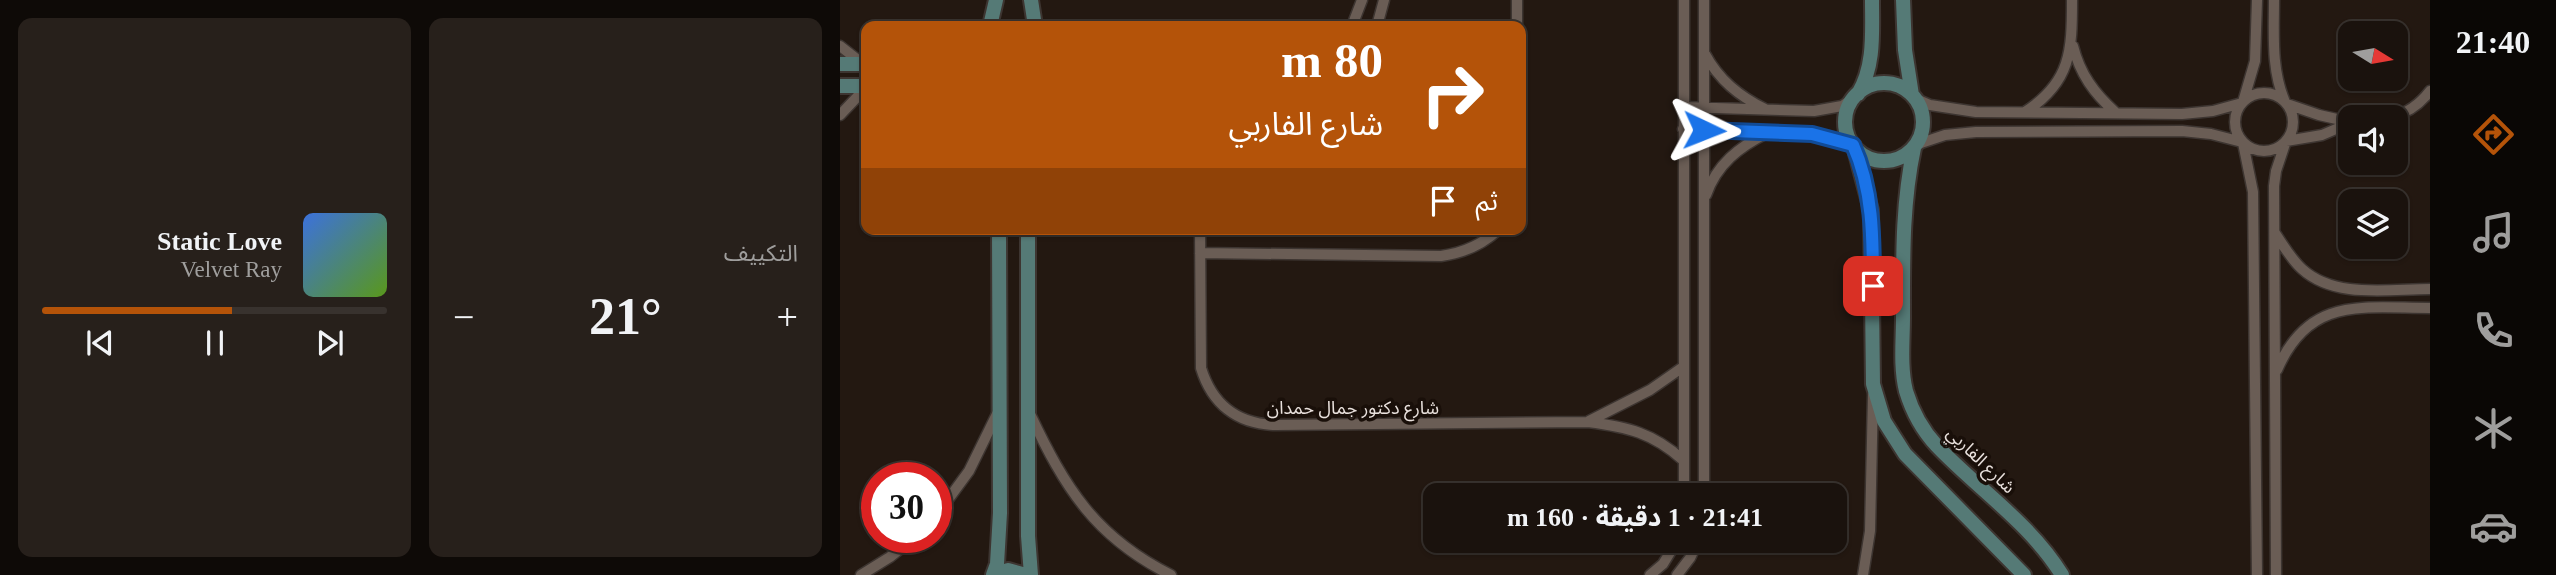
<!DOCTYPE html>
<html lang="ar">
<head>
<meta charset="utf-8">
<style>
  body { margin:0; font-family:"Times New Roman","Noto Sans Arabic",serif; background:#27201b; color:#f1f3f6; direction:rtl; height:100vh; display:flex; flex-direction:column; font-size:26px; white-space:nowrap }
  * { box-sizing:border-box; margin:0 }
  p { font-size:23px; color:#9f9e9d }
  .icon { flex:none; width:38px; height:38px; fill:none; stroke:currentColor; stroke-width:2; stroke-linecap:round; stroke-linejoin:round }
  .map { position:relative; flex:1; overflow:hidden; direction:ltr }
  .sheet { display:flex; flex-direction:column; gap:18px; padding:18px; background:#0e0a07; width:840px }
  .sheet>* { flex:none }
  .hud { position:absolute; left:21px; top:21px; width:665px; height:214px; border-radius:14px; box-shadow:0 2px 5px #0004,0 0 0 2px #38322e; direction:rtl; background:#b45309; color:#fff; overflow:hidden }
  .needle { width:46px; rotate:101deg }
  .fabs { position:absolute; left:1498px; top:21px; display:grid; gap:14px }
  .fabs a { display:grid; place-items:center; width:70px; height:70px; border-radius:14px; background:#1a120d; box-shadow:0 2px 5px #0004,0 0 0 2px #38322e; font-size:35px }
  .speed { position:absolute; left:21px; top:462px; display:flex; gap:14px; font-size:35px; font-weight:700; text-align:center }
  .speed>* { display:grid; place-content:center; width:91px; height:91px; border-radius:50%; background:#1a120d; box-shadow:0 2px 5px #0004,0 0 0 2px #38322e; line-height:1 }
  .speed .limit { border:10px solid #d22; background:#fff; color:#111 }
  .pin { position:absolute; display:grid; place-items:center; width:60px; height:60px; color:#fff; margin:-30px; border-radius:14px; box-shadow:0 4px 10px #0006 }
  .me { position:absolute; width:77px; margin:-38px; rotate:92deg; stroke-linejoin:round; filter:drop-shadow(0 0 5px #0008) }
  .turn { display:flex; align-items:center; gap:24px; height:147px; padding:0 28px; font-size:32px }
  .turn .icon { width:91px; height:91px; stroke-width:2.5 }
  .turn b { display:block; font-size:49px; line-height:60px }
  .then { display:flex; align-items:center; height:66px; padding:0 28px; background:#0003; gap:14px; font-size:26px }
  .big { font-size:52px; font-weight:700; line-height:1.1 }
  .sheet .widget { flex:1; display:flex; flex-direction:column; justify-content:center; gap:10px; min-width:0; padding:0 24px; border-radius:14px; background:#27201b }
  .song { display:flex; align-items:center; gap:21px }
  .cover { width:84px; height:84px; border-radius:10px; background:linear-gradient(135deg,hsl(220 70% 55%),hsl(90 70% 35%)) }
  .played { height:7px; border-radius:4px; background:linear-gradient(90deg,#b45309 55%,#38322e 55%) }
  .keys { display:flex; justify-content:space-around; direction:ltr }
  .heat { display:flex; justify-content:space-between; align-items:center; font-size:38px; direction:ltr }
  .sheet .tiles { flex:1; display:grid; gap:18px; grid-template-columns:repeat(2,1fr) }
  .trip { position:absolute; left:583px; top:483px; width:424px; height:70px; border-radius:14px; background:#1a120d; box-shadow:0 2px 5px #0004,0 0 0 2px #38322e; font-weight:700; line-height:70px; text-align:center; direction:rtl }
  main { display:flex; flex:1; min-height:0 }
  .tab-bar { display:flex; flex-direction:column; width:126px; justify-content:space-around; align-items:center; background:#0a0705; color:#9f9e9d }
  .tab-bar .icon { width:49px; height:49px }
  .tab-bar .on { color:#b45309 }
  .tab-bar b { font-size:32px; color:#f1f3f6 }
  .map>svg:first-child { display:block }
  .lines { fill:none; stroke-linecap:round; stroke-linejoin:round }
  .street-casing { stroke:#3d3531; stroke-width:13 }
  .secondary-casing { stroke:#3d3531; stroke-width:18 }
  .street { stroke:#6a5d55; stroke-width:10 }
  .secondary { stroke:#557a76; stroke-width:14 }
  .route-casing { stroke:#114b97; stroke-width:18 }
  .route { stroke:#1a73e8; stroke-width:12 }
  .labels { text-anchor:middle; stroke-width:7; stroke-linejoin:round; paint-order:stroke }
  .street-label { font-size:18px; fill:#e9e1dd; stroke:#190f09 }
</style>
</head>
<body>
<main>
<nav class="tab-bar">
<b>21:40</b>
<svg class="icon on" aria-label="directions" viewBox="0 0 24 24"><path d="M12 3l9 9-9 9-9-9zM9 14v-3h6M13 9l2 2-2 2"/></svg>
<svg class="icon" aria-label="music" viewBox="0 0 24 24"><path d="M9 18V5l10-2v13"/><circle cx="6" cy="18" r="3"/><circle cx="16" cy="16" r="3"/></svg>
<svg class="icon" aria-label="phone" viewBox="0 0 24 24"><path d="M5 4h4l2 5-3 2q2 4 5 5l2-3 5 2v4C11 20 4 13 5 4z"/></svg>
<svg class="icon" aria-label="climate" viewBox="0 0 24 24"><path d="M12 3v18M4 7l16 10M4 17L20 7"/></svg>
<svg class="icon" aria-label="car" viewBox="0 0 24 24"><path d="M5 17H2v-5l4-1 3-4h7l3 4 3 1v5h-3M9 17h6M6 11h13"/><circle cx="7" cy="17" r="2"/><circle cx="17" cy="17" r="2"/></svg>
</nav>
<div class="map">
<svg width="1590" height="575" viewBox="0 0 1590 575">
  <rect width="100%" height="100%" fill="#231811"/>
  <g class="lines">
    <g class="street-casing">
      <path id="street" d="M 677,0 L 677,26
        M 844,0 L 844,495
        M 864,0 L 864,495
        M 1434,0 C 1434,35 1431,69 1445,102
        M 512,26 L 522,0
        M 537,26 L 544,0
        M 0,46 L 23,64
        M 1233,46 C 1240,74 1254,93 1275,112
        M 865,54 C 879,80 899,96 925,109
        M1395 122a29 29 0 1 1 58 0a29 29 0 1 1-58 0Z
        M 1074,98 L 1090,105 L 1136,112 L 1342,114 L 1373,111 L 1402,103
        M 1403,102 L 1415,61 L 1417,0
        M 1447,104 L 1479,115 L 1510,122
        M 843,107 L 974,111 L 1002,106 L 1015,97
        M 1185,112 C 1231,82 1232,51 1232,0
        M 0,115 L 19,95 L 26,91
        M 1552,117 C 1568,113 1580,104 1590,91
        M 843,129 L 972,134 L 1013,145
        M 1446,141 L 1482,135 L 1510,123
        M 1403,143 L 1413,192 L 1417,575
        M 1075,145 L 1105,135 L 1136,132 L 1342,131 L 1371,134 L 1402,142
        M 866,195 C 877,164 899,147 927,133
        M 360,229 L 361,368 C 372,404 397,424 435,425 L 748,422 C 788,427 813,433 843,460
        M 1435,233 C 1443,245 1451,259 1462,269 C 1495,299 1548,289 1590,289
        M 360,253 L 601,256 C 624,253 642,245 659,229
        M 1437,370 C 1469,296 1521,308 1590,308
        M 190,414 C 225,488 255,537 331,575
        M 749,421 L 810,390 L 843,367
        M 96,516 L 129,471 L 158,412
        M 21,575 L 50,557 L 75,537
        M 810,575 L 823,564 L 837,541
        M 837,575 L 850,558 L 858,541
        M 1023,575 L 1030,531 L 1033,395
        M 1436,575 L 1434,186 L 1436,171 L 1446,141"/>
    </g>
    <g class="secondary-casing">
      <path id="secondary" d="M 191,0 L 195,26
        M 1063,0 L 1065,50 L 1072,95
        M 150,26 L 156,0
        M 0,64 L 26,64
        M1005 122a39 39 0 1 1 78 0a39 39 0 1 1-78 0Z
        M 0,86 L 26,86
        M 1018,94 C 1035,66 1032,32 1032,0
        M 1014,146 L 1031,210 L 1033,384 L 1044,421 L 1065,454 L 1184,575
        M 1074,148 C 1062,204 1063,259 1063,317 C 1063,341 1060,367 1066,391 C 1072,411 1082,430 1097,446 C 1138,489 1191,524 1222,575
        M 188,229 L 188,536 L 191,575
        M 153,575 L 157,564 L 160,513 L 159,229
        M 155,575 L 168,570 L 186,575"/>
    </g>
    <use href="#street" class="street"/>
    <use href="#secondary" class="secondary"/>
  </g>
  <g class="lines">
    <g class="route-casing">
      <path id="route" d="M 864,130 L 972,134 L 1013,145 C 1033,189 1033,238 1033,286"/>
    </g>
    <use href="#route" class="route"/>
  </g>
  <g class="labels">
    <g class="street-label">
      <text x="513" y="414">شارع دكتور جمال حمدان</text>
      <text transform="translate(1141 460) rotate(44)" y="6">شارع الفاربي</text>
    </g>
  </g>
</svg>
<div class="fabs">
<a><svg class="needle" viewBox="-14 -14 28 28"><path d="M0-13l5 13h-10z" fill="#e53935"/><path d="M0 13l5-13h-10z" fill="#9f9e9d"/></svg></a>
<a><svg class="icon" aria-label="sound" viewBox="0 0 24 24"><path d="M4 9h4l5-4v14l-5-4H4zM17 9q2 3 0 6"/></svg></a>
<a><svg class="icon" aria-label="layers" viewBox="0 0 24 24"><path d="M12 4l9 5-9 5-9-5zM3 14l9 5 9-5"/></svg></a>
</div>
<div class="speed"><div class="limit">30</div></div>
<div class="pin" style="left:1033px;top:286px;background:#d93025"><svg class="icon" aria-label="arrive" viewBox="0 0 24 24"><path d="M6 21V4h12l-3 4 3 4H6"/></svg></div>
<svg class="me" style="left:864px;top:130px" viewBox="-20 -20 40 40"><path d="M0-17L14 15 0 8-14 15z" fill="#1a73e8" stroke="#fff" stroke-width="4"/></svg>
<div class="trip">21:41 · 1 دقيقة · 160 m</div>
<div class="hud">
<div class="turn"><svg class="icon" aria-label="right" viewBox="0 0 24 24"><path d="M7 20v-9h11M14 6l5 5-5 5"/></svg><div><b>80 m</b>شارع الفاربي</div></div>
<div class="then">ثم<svg class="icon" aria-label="arrive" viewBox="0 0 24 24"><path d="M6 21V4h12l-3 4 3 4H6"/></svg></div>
</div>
</div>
<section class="sheet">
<div class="tiles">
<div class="widget"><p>التكييف</p>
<div class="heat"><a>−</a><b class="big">21°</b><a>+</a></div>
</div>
<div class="widget">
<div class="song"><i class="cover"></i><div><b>Static Love</b><p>Velvet Ray</p></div></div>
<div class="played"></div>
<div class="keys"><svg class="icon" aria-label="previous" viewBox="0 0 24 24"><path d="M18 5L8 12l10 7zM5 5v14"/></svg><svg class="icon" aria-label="pause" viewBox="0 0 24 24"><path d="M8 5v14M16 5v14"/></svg><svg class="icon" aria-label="next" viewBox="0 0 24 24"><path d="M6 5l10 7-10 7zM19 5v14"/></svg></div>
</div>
</div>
</section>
</main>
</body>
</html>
